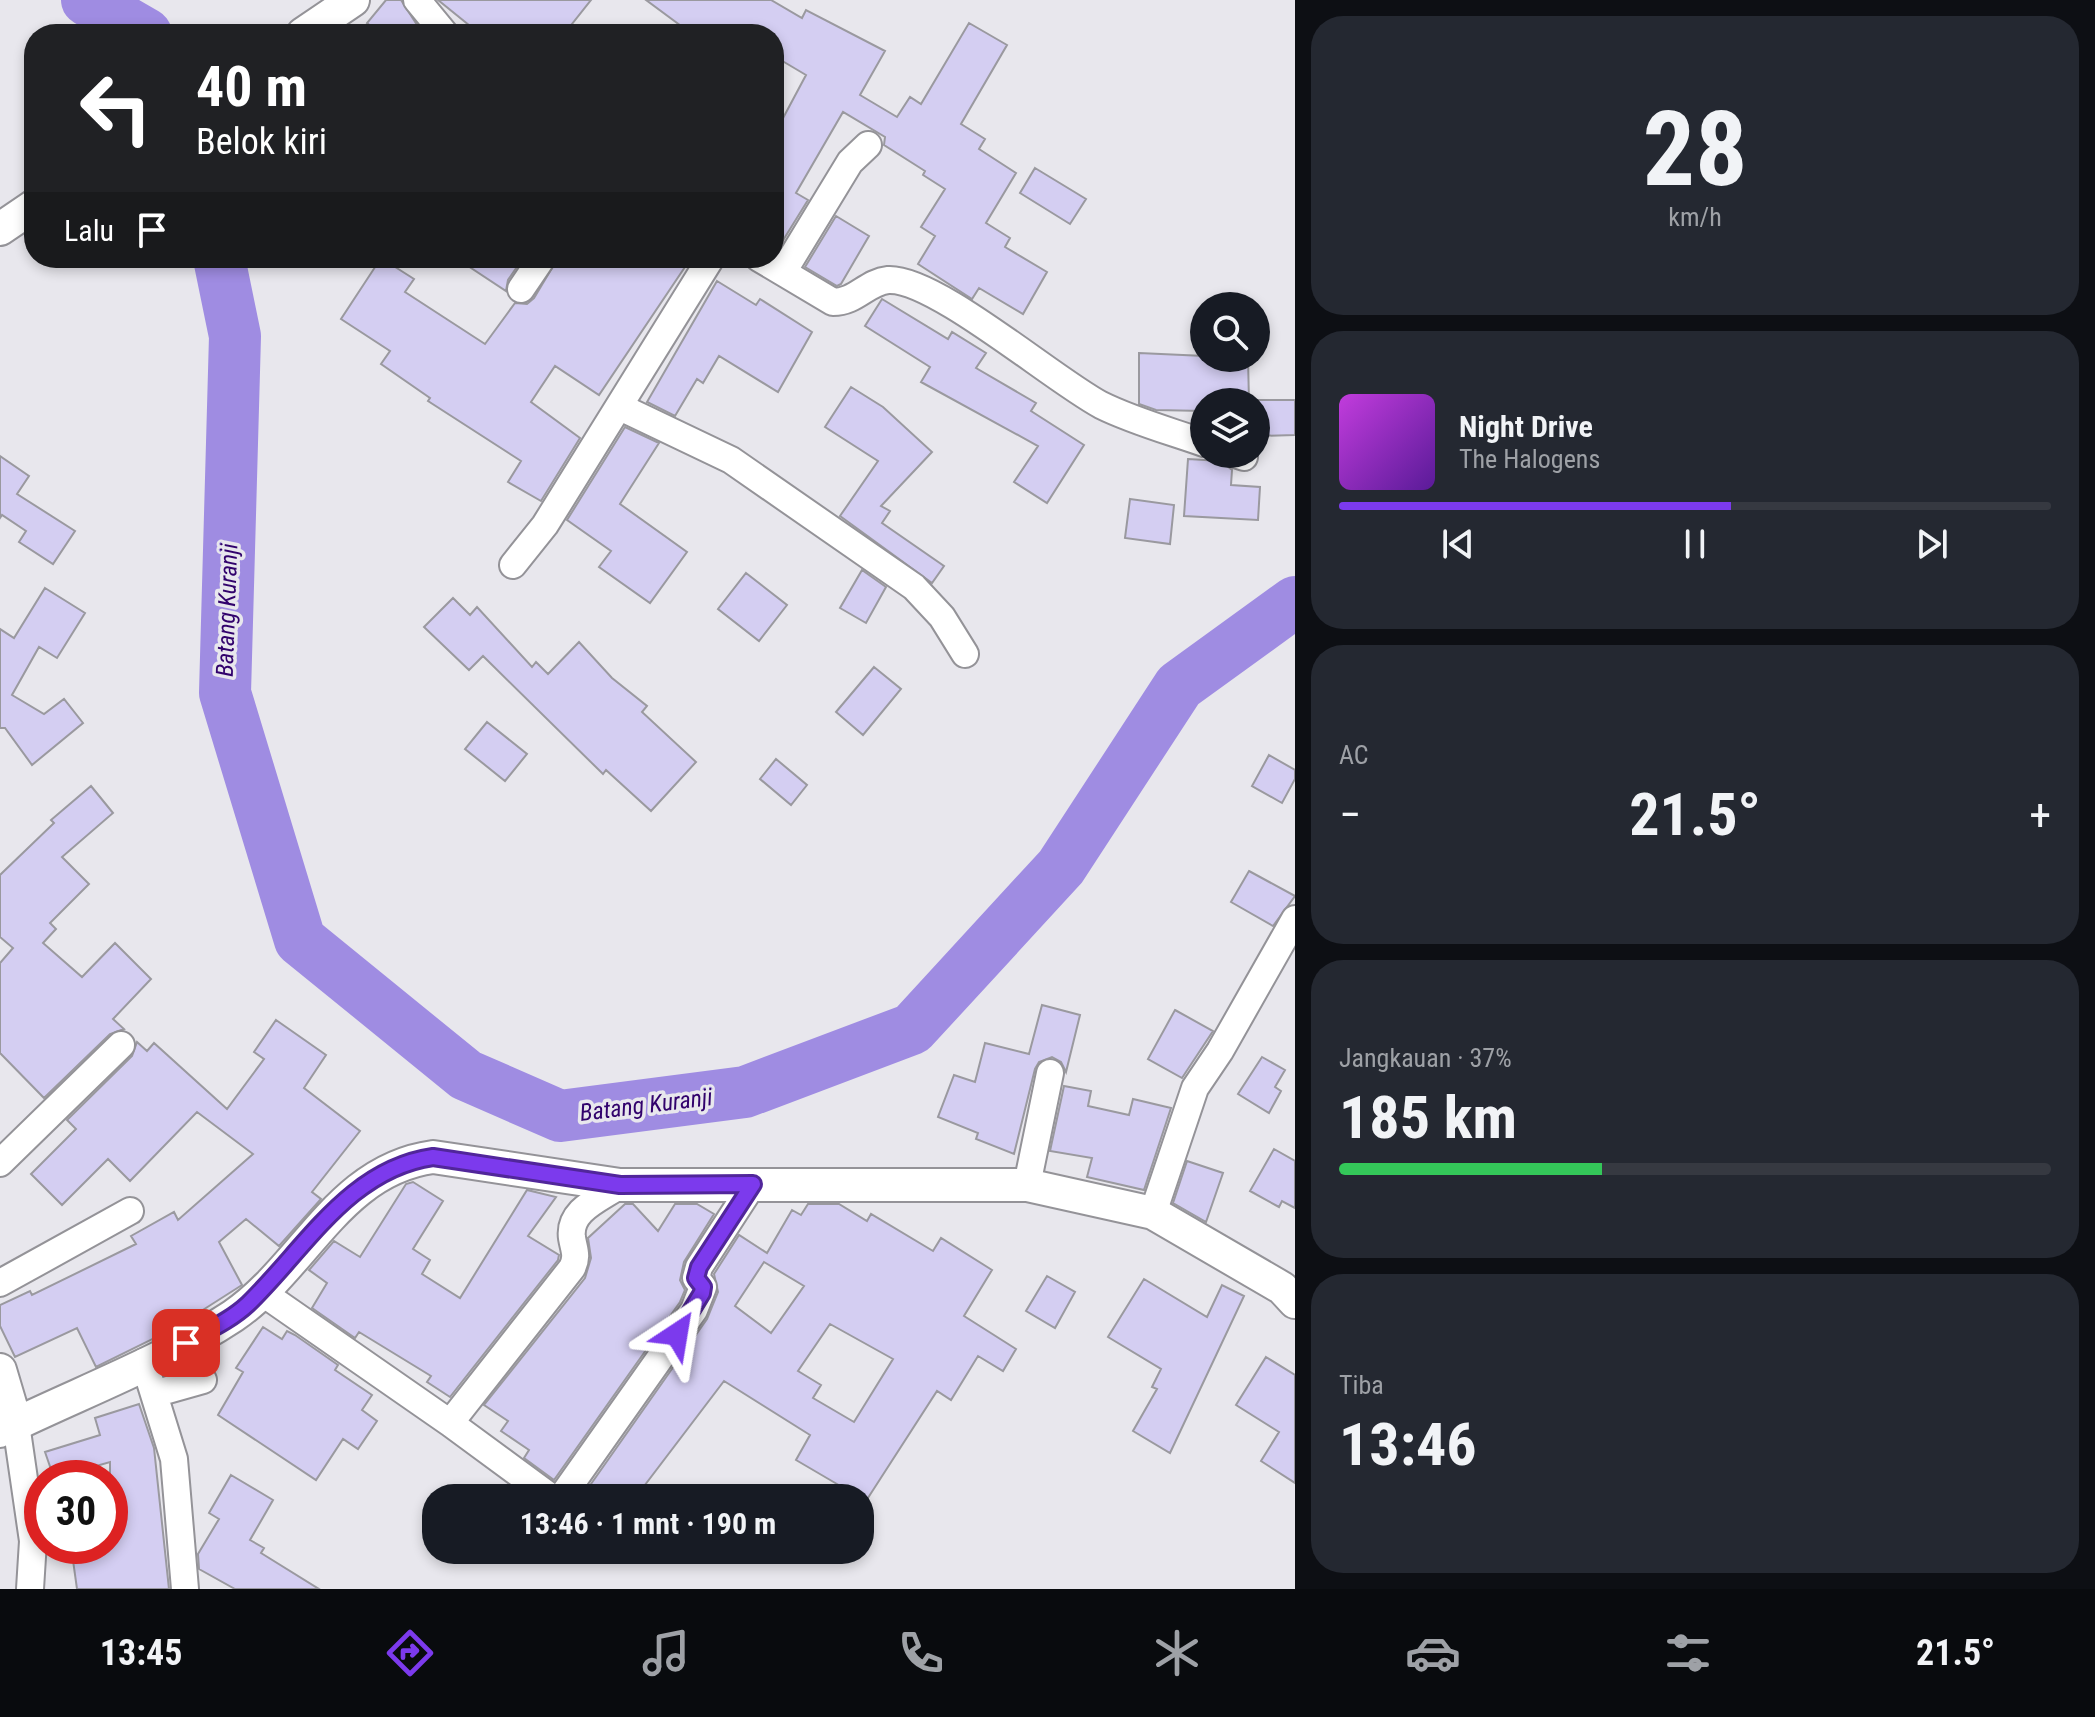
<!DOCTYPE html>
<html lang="id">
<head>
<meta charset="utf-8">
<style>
  body { margin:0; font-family:"Roboto Condensed",sans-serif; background:#242831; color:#f1f3f6; height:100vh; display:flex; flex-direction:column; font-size:30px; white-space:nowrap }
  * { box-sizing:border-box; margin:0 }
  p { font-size:26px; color:#9ea1a6 }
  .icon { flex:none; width:44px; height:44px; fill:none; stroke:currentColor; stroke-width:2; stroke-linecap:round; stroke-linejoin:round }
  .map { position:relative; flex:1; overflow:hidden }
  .panel { display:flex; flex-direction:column; gap:16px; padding:16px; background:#0d0f14; width:800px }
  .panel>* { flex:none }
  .banner { position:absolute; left:24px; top:24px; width:760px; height:244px; border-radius:32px; box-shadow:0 4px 12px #0003; background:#202124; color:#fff; overflow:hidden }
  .controls { position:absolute; left:1190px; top:292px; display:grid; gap:16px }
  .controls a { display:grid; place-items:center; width:80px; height:80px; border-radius:50%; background:#171b24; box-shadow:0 4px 12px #0003; font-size:40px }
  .speed { position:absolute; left:24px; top:1460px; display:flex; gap:16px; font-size:40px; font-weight:700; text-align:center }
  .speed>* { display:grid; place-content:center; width:104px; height:104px; border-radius:50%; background:#171b24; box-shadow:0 4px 12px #0003; line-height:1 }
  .speed .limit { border:12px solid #d22; background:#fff; color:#111 }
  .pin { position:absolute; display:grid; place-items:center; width:68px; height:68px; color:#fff; margin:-34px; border-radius:16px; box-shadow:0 4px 12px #0006 }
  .me { position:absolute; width:88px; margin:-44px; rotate:33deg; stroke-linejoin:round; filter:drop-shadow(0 0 6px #0008) }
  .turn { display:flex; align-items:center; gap:28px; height:168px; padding:0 40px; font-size:36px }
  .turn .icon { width:104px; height:104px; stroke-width:2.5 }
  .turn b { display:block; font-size:56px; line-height:68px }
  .then { display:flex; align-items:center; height:76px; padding:0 40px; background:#0003; gap:16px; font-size:30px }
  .big { font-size:60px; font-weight:700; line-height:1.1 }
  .panel .widget { flex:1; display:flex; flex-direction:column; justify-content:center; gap:12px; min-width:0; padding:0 28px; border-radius:32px; background:#242831 }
  .panel .dial { align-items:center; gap:0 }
  .dial b { font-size:104px; line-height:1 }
  .song { display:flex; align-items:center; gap:24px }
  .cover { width:96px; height:96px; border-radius:12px; background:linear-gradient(135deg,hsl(290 70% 55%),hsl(270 70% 35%)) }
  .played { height:8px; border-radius:4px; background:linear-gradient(90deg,#7c3aed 55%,#363941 55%) }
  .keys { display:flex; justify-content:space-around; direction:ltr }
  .heat { display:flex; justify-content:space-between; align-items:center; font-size:44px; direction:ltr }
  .charge { height:12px; border-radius:6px; background:linear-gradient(90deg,#34c759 37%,#363941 0) }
  .trip { position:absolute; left:422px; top:1484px; width:452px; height:80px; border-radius:32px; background:#171b24; box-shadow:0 4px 12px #0003; font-weight:700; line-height:80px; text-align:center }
  .tab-bar { display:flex; height:128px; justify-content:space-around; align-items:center; background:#090b0e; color:#9ea1a6 }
  .tab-bar .icon { width:56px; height:56px }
  .tab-bar .on { color:#7c3aed }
  .tab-bar b { font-size:36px; color:#f1f3f6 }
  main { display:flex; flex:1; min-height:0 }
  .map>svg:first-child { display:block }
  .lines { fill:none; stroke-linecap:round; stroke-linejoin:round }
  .river { stroke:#9f8ce2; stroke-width:52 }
  .building { fill:#d4cef2; stroke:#9a999f; stroke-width:2; fill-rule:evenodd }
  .minor-casing { stroke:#949398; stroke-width:30 }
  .tertiary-casing { stroke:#949398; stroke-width:36 }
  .minor { stroke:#fff; stroke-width:26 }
  .tertiary { stroke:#fff; stroke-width:32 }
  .route-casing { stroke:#51269a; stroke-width:20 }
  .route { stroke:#7c3aed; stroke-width:14 }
  .labels { text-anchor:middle; stroke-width:7; stroke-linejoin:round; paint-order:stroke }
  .water-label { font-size:24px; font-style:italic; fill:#31026c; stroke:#e8e7ed }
</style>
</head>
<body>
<main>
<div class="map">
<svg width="1295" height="1589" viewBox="0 0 1295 1589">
  <rect width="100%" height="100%" fill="#e8e7ed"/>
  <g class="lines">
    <path class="river" d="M 87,0 L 146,34
      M 219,258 L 235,336 L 225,693 L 300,940 L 466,1075 L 560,1116 L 745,1092 L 912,1029 L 1061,867 L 1179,686 L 1295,602"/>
  </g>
  <path class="building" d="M 386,0 L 401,0 L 419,28 L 414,34 L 380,34 L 367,23 Z
    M 438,0 L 591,0 L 564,34 L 480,34 Z
    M 646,0 L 771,0 L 802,18 L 806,10 L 885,51 L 860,95 L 897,117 L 910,97 L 921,104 L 969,23 L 1007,45 L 961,124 L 985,139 L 979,149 L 1016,173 L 986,223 L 1010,238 L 1005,247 L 1047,272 L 1023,314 L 979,288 L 972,299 L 918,264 L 935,236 L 921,227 L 945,189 L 923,175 L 925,171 L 884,145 L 885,137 L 843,112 L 796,193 L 808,200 L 777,250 L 774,248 L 774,135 L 806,75 L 774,56 L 774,34 L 692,34 Z
    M 1035,168 L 1086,199 L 1070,224 L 1020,193 Z
    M 836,216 L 869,236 L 841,284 L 837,286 L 805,267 Z
    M 381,258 L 414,279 L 405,292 L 485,344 L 515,303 L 527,304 L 534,298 L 558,258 L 691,258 L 599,395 L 555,366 L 531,402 L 580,438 L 541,501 L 508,482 L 521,461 L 428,401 L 430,398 L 381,364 L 390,351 L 341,319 Z
    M 456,258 L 523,258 L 508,280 L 506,291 Z
    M 717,281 L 756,305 L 760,299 L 812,332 L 778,392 L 719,356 L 703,383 L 697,379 L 675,416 L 647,402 Z
    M 882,299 L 948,339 L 952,332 L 986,353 L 976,368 L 1036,403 L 1031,411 L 1084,445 L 1047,503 L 1014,482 L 1038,446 L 921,382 L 930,367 L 865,326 Z
    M 1139,353 L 1248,358 L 1249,402 L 1204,402 L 1204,411 L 1156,410 L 1139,404 Z
    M 851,387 L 883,407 L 932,452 L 881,506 L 890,511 L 882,523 L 944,566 L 932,583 L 840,516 L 878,461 L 825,427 Z
    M 1256,400 L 1295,400 L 1295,435 L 1256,436 Z
    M 625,427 L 659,443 L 620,504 L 687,552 L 650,603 L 599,567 L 611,551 L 567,520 Z
    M 0,456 L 29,476 L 17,494 L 75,531 L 53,564 L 19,542 L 26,531 L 2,515 L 0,518 Z
    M 1188,459 L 1221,461 L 1232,470 L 1231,485 L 1260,487 L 1258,520 L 1184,516 Z
    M 1130,499 L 1174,505 L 1170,544 L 1125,538 Z
    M 862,570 L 886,587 L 866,623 L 840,608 Z
    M 746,573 L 787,605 L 759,641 L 718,609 Z
    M 45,588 L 85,613 L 57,658 L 39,647 L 12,695 L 44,714 L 64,699 L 83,723 L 32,765 L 5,728 L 0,728 L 0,629 L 14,638 Z
    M 453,598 L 470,615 L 477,607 L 532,667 L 536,662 L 548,674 L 579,642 L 612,678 L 647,706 L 642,712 L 696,762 L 651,811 L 606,770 L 603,774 L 483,656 L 469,670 L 424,627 Z
    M 874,667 L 901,689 L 863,735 L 836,712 Z
    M 487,722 L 527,754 L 505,781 L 465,749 Z
    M 1269,755 L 1295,770 L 1295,779 L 1282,803 L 1252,786 Z
    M 776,759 L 807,785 L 791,805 L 760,779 Z
    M 91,786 L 113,813 L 62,857 L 89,884 L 50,923 L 56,929 L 43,943 L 82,977 L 115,943 L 151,979 L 113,1019 L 124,1029 L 110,1034 L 44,1098 L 0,1053 L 0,963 L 13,948 L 0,937 L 0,875 L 54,823 L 51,820 Z
    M 1249,871 L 1295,896 L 1273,926 L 1231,902 Z
    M 1042,1005 L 1080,1015 L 1066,1072 L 1061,1062 L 1052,1057 L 1039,1062 L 1035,1069 L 1014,1154 L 976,1139 L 978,1133 L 938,1117 L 954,1075 L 975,1082 L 985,1043 L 1029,1054 Z
    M 1175,1010 L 1213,1031 L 1182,1078 L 1148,1059 Z
    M 276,1020 L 326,1055 L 304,1088 L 360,1131 L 312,1192 L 321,1199 L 279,1246 L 246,1219 L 219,1242 L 242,1285 L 173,1329 L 96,1367 L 77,1328 L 15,1357 L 0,1326 L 0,1305 L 30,1291 L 32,1295 L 136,1244 L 131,1236 L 174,1212 L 178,1220 L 253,1154 L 197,1112 L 130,1181 L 108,1159 L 62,1205 L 31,1174 L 76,1129 L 67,1120 L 132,1056 L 137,1042 L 147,1051 L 154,1043 L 227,1109 L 264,1059 L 254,1052 Z
    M 1262,1057 L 1285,1070 L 1275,1087 L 1281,1091 L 1269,1113 L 1238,1094 Z
    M 1064,1086 L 1091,1091 L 1088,1106 L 1129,1115 L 1133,1099 L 1171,1108 L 1144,1190 L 1087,1177 L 1092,1158 L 1050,1151 Z
    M 1274,1149 L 1295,1161 L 1295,1208 L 1282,1201 L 1279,1207 L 1250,1191 Z
    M 1187,1161 L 1223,1173 L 1206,1222 L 1173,1203 Z
    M 413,1182 L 443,1201 L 413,1249 L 430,1260 L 422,1274 L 460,1298 L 527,1190 L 556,1197 L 528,1236 L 559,1255 L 558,1260 L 450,1397 L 427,1382 L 431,1376 L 359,1332 L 355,1338 L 312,1308 L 327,1283 L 309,1270 L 334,1241 L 360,1257 L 406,1184 Z
    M 625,1204 L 633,1204 L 658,1231 L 675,1204 L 697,1204 L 714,1214 L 684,1262 L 680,1280 L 685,1290 L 680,1302 L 554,1480 L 524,1458 L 529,1450 L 501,1431 L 508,1421 L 484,1405 L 585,1278 L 591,1258 L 588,1238 Z
    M 808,1204 L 839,1204 L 867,1221 L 871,1214 L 933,1251 L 941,1238 L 992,1270 L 964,1316 L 1016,1349 L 1003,1371 L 978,1356 L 951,1400 L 937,1391 L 866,1501 L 796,1460 L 810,1435 L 724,1381 L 635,1498 L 610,1498 L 591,1484 L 707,1319 L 718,1292 L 714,1274 L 739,1235 L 767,1253 L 792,1210 L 801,1215 ZM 764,1262 L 804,1286 L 771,1333 L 735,1306 ZM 830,1324 L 893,1359 L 854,1422 L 813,1398 L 821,1385 L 798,1371 Z
    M 1047,1276 L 1075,1292 L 1055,1328 L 1026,1311 Z
    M 1144,1279 L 1207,1317 L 1222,1285 L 1244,1296 L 1170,1453 L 1133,1431 L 1157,1389 L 1152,1387 L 1161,1369 L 1108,1337 Z
    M 263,1327 L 282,1339 L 287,1331 L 295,1335 L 338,1365 L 335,1370 L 372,1395 L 362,1410 L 377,1421 L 358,1449 L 343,1439 L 316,1480 L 218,1415 L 243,1372 L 236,1368 Z
    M 1266,1357 L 1295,1375 L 1295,1483 L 1261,1461 L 1279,1432 L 1236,1405 Z
    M 139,1404 L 154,1448 L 169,1589 L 77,1589 L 71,1546 L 110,1546 L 110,1462 L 54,1478 L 45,1452 L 100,1435 L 95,1418 Z
    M 231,1475 L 273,1500 L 250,1540 L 264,1548 L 261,1553 L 319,1589 L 235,1589 L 199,1569 L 198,1554 L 219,1519 L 209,1513 Z"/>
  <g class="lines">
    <g class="minor-casing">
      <path id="minor" d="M 417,0 L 445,34
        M 759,258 L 833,302 C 856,302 867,282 888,280 C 934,277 1052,379 1101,405 C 1133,421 1170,431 1204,443
        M 783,272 L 850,162 L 868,145
        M 521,289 L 542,258
        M 620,407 L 731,460 L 914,587 L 942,617 L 965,654
        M 1235,454 L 1244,457
        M 513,565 L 545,525 L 711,258
        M 0,1163 L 121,1045
        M 1027,1185 L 1050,1073
        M 1153,1213 L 1195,1088 L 1220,1051 L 1295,919
        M 0,1283 L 130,1211
        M 260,1291 L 450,1423 L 572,1268 C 578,1256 574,1250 572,1238 C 568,1210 600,1199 620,1185
        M 144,1362 L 174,1459 L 185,1589
        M 157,1393 L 203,1380
        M 450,1423 L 552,1498
        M 0,1434 L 16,1424 L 33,1541 L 30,1589
        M 561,1498 L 694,1310 L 703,1287 L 696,1278 L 699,1267 L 753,1184"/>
    </g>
    <g class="tertiary-casing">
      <path id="tertiary" d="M 303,34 L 353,0
        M 0,229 L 34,206
        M 0,1370 L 16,1424 C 87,1390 168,1359 233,1316 C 305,1267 338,1170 433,1157 L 620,1185 L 1027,1185 L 1153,1213 L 1282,1288 L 1295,1302"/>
    </g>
    <use href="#minor" class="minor"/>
    <use href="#tertiary" class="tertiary"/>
  </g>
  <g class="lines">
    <g class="route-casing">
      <path id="route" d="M 186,1343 C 207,1331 231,1320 248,1304 C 305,1249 349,1169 433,1157 L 620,1185 L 753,1184 L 699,1267 L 696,1278 L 703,1287 L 702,1293 L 677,1334"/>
    </g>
    <use href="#route" class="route"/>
  </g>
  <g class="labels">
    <g class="water-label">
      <text transform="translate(227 610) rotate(-88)" y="8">Batang Kuranji</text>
      <text transform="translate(646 1105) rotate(-7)" y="8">Batang Kuranji</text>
    </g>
  </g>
</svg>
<div class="controls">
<a><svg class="icon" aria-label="search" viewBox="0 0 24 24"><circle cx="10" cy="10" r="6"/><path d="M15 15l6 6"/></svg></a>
<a><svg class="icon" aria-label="layers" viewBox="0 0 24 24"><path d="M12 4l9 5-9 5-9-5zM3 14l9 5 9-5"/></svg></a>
</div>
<div class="speed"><div class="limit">30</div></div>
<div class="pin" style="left:186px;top:1343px;background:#d93025"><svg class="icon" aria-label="arrive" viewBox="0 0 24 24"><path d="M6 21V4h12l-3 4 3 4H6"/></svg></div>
<svg class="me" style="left:677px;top:1334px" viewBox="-20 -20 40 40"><path d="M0-17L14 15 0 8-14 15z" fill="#7c3aed" stroke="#fff" stroke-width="4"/></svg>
<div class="trip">13:46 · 1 mnt · 190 m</div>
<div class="banner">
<div class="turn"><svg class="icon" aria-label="left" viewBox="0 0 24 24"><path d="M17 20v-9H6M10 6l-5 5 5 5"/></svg><div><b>40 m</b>Belok kiri</div></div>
<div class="then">Lalu<svg class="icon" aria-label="arrive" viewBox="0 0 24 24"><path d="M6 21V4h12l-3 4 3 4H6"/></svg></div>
</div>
</div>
<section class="panel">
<div class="widget dial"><b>28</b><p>km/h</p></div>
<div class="widget">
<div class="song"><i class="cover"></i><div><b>Night Drive</b><p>The Halogens</p></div></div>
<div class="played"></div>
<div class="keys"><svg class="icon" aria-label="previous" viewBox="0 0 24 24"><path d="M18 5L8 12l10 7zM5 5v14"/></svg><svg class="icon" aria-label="pause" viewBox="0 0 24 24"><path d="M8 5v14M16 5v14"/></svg><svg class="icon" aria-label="next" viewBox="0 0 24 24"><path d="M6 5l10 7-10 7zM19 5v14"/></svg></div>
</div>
<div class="widget"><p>AC</p>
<div class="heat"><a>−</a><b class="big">21.5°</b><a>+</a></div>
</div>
<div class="widget"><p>Jangkauan · 37%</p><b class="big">185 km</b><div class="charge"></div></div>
<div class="widget"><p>Tiba</p><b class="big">13:46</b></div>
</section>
</main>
<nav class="tab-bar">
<b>13:45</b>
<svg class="icon on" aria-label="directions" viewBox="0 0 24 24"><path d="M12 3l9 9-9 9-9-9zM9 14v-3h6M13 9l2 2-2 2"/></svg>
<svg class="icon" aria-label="music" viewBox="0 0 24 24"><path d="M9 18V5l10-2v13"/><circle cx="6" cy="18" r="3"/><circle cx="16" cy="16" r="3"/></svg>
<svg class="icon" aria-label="phone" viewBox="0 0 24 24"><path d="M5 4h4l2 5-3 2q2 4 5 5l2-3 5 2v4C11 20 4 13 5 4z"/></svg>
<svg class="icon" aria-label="climate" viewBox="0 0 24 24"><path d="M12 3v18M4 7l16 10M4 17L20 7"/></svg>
<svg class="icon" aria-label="car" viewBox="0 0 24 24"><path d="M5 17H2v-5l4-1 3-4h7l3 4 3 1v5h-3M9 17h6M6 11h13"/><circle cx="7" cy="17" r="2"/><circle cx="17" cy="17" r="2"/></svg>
<svg class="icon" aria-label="filters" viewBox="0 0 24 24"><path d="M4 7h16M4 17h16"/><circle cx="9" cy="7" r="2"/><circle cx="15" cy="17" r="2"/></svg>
<b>21.5°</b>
</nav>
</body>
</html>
